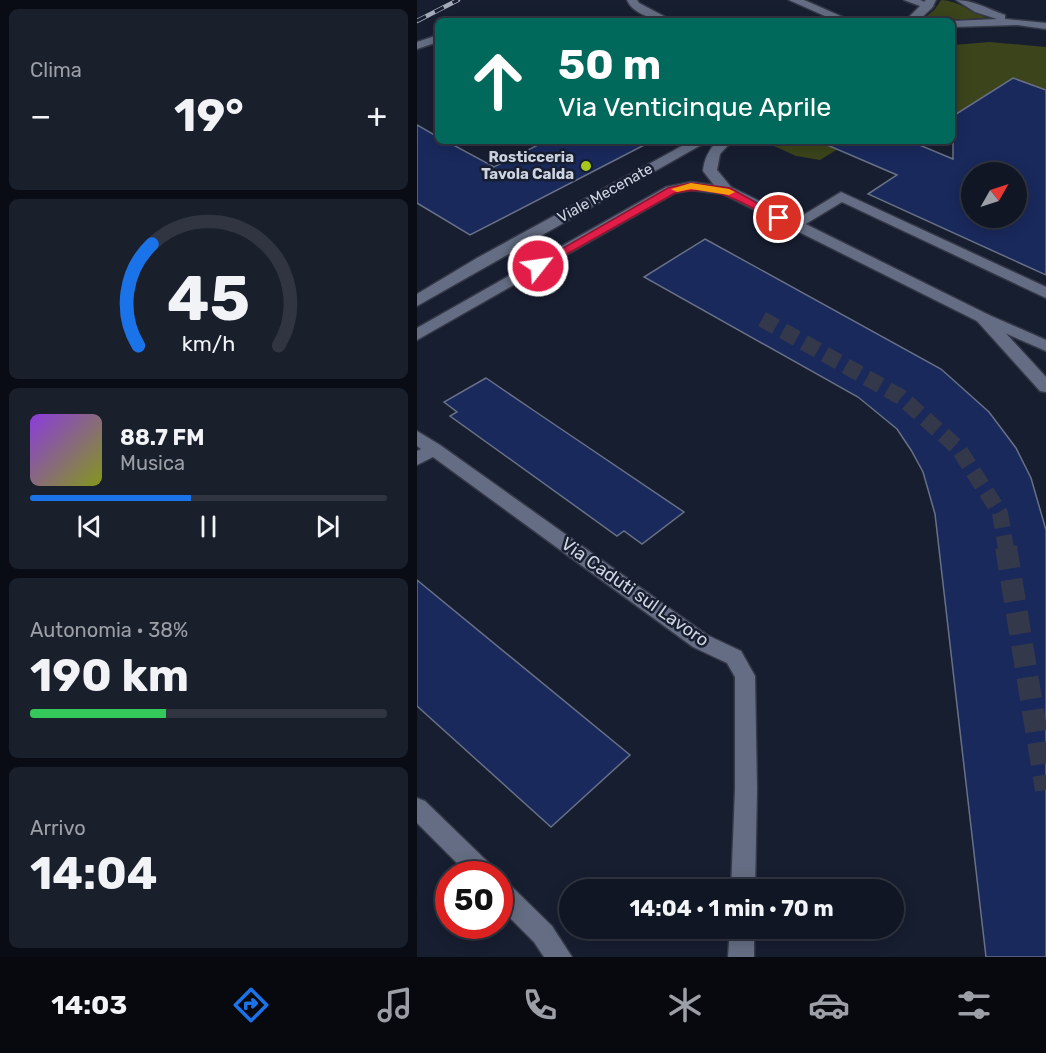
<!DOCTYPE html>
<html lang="it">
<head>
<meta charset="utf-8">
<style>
  body { margin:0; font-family:Rubik,sans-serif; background:#1a1f2c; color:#f1f3f6; height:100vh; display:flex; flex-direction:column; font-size:22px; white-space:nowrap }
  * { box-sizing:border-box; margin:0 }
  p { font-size:20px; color:#9c9fa6 }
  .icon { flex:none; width:33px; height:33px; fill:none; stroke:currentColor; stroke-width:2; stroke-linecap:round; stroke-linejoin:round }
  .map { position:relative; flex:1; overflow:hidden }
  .sheet { display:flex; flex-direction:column; gap:9px; padding:9px; background:#090c14; width:417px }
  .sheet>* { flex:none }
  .hud { position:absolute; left:18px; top:18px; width:520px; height:126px; border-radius:9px; box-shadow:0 3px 15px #0003,0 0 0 2px #303541; background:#00695c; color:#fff; overflow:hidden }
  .needle { width:39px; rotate:51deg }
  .controls { position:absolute; left:544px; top:162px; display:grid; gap:12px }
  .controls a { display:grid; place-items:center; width:66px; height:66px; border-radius:50%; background:#111624; box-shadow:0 3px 15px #0003,0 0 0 2px #303541; font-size:30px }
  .speed { position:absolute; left:18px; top:861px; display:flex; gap:12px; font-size:30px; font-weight:700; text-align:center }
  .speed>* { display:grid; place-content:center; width:78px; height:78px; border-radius:50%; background:#111624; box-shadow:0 3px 15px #0003,0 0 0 2px #303541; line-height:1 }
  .speed .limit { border:9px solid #d22; background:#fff; color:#111 }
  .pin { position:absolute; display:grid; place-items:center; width:51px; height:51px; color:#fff; margin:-26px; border:3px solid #fff; border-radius:50%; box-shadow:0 2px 6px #0007 }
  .me { position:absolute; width:66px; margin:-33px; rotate:60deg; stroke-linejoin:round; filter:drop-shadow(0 0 4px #0008) }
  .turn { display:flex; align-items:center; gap:21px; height:126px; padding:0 24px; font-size:27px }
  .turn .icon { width:78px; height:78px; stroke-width:2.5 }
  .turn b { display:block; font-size:42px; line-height:51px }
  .big { font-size:45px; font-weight:700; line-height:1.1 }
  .sheet .tile { flex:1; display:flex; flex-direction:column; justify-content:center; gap:9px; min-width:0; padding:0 21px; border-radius:9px; background:#1a1f2c }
  .sheet .dial { align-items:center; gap:0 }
  .dial svg { height:156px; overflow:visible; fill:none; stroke:#303541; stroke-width:7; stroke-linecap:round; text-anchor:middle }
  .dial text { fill:#f1f3f6; stroke:none }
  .song { display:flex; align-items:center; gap:18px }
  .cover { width:72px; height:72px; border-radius:9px; background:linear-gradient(135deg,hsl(270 70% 55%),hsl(70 70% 35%)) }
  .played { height:6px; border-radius:3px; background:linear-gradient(90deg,#1a73e8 45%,#303541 45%) }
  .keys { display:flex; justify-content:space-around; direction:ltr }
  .heat { display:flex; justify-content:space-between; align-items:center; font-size:33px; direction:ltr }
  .charge { height:9px; border-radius:4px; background:linear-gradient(90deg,#34c759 38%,#303541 0) }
  .trip { position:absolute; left:142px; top:879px; width:345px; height:60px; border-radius:30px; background:#111624; box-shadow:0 3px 15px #0003,0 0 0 2px #303541; font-weight:700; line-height:60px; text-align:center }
  .tabs { display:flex; height:96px; justify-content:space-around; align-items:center; background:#07090e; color:#9c9fa6 }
  .tabs .icon { width:42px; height:42px }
  .tabs .selected { color:#1a73e8 }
  .tabs b { font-size:27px; color:#f1f3f6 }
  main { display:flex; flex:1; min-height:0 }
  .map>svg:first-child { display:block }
  .green { fill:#3b441b }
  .building { fill:#19295c; stroke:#677086; stroke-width:1.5; fill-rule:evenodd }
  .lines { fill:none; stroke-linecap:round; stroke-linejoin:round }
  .street-tunnel-far1 { stroke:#33394b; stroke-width:16; stroke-dasharray:16 8; stroke-linecap:butt }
  .street-tunnel { stroke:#33394b; stroke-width:22; stroke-dasharray:22 11; stroke-linecap:butt }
  .lane-casing { stroke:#353847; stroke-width:3 }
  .street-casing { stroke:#353847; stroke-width:3 }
  .secondary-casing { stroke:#353847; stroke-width:3 }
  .lane { fill:#646d83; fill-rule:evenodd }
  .street { fill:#646d83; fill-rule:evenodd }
  .secondary { fill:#646d83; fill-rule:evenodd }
  .rail-casing { stroke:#a5aab8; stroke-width:4.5 }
  .rail { stroke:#171e30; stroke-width:3; stroke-dasharray:10; stroke-linecap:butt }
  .route { fill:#e11d48; stroke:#92132f; stroke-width:1.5 }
  .slow { fill:#f59e0b }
  .poi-dot { fill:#a8c71c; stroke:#171e30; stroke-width:2 }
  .labels { text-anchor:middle; stroke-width:5; stroke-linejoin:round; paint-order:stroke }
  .far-poi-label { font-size:15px; font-weight:bold; fill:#cfd4e1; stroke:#171e30; text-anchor:end }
  .far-street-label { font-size:15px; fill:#cfd4e1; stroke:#171e30 }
  .street-label { font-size:18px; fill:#cfd4e1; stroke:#171e30 }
</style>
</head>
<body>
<main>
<section class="sheet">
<div class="tile"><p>Clima</p>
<div class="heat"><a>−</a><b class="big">19°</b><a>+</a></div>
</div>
<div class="tile dial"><svg viewBox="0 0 100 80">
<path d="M14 69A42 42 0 1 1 86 69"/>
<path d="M14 69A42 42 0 0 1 21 17" stroke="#1a73e8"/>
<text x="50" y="56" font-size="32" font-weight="700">45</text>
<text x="50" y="72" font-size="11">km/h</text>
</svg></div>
<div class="tile">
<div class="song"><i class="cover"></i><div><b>88.7 FM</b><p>Musica</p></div></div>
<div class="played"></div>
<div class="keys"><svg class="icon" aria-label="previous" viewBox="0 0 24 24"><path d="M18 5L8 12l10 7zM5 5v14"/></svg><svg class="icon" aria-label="pause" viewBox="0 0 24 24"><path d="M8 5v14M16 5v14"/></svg><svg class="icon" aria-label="next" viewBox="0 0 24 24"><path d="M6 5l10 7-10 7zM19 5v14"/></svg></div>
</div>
<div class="tile"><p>Autonomia · 38%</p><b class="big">190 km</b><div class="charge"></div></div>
<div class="tile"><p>Arrivo</p><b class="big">14:04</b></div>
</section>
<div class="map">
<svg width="629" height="957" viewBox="0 0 629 957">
  <rect width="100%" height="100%" fill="#171e30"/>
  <path class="green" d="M 524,0 C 539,0 555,12 570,18 L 504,21 L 518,9 Z
    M 572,42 L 629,47 L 629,90 L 596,78 L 536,116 L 536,45 Z
    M 346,141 L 434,141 L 403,160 L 379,156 Z"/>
  <path class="building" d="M 596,78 L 629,90 L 629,275 L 451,194 L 480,175 L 401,141 L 493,141 L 536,159 L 536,116 ZM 555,172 L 600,172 L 600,218 L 555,218 Z
    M 0,125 L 21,137 L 21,141 L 29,141 L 77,167 L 129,141 L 235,141 L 53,235 L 0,203 Z
    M 288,239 L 524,369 L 572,412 L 599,448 L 614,478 L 629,530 L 629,957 L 569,957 L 518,514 L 506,472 L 494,450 L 480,429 L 441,397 L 227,277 Z
    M 69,378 L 116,410 L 267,512 L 225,544 L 207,531 L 200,536 L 33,416 L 40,412 L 27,402 Z
    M 0,580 L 213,755 L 134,827 L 0,706 Z"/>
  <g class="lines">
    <path class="street-tunnel-far1" d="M 345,319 L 484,397 L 541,448 L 583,513 L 589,548"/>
    <path class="street-tunnel" d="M 589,547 L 629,790"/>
    <g class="lane-casing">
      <path id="lane" d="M 210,0 L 220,0 L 222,3 L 256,21 C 241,21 216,15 210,0 Z
        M 372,0 L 387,0 L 435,21 L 419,21 Z
        M 487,0 L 503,0 L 517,6 L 511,9 Z
        M 424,192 L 629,287 L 629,298 L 425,202 L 382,228 L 377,229 L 370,225 Z"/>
    </g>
    <g class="street-casing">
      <path id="street" d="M 21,35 L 21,42 L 0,49 L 0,42 Z
        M 566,313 L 572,315 L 629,377 L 629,392 L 623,391 L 560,321 L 558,318 L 560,315 Z
        M 0,431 L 23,445 L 290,635 L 324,651 L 338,676 L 340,789 L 338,890 L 314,890 L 318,789 L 318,677 L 310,663 L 276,647 L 16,457 L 0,465 L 0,451 L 4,449 L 0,446 Z
        M 0,798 L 8,801 L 75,866 L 79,874 L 51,874 L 0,823 Z
        M 82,879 L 90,882 L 135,926 L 155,957 L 127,957 L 117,942 L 82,907 Z
        M 313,928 L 337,928 L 337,957 L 311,957 Z"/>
    </g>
    <g class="secondary-casing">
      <path id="secondary" d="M 509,0 L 519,0 L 515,8 L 501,21 L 488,21 Z
        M 539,0 C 556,0 571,9 588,15 L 588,19 L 629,23 L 629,29 L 600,25 L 536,27 L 536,21 L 580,19 L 558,12 Z
        M 274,141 L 291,141 L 0,306 L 0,294 L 60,258 Z
        M 300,141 L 315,141 L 303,154 L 300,170 L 314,187 L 572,315 L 629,340 L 629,351 L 560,321 L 306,194 L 274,190 L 258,193 L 0,340 L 0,328 L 249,187 L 274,182 L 297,185 L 286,171 C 287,159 292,150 300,141 Z"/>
    </g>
    <use href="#lane" class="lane"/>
    <use href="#street" class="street"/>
    <use href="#secondary" class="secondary"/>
    <g class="rail-casing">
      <path id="rail" d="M 0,21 L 41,0"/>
    </g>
    <use href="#rail" class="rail"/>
  </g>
  <path class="route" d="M 274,183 L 313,188 L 367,218 L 362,221 L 358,220 C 322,201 300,184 258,193 L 125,268 L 117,268 L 115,266 L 251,188 Z"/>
  <path class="slow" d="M 274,183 L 312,189 L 318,192 L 312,195 L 274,189 L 260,192 L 254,189 Z"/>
  <circle class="poi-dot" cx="169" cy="166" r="6"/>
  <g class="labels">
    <g class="far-poi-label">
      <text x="157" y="162">Rosticceria<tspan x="157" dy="17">Tavola Calda</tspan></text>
    </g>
    <g class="far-street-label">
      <text transform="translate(188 193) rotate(-29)" y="5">Viale Mecenate</text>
    </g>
    <g class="street-label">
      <text transform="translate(218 592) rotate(35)" y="6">Via Caduti sul Lavoro</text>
    </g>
  </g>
</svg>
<div class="controls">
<a><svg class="needle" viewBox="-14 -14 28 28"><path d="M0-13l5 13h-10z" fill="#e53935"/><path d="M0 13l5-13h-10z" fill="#9c9fa6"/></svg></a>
</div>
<div class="speed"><div class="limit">50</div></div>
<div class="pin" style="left:362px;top:218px;background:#d93025"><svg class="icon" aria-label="arrive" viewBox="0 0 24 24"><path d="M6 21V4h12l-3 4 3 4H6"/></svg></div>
<svg class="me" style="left:121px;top:266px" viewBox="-20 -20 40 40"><circle r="17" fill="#e11d48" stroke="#fff" stroke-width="3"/><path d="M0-11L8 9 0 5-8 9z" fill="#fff"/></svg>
<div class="trip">14:04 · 1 min · 70 m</div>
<div class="hud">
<div class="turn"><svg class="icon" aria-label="ahead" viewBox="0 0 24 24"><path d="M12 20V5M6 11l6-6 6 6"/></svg><div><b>50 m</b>Via Venticinque Aprile</div></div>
</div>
</div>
</main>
<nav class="tabs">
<b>14:03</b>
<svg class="icon selected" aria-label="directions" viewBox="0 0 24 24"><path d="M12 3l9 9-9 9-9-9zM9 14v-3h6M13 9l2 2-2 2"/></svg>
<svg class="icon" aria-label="music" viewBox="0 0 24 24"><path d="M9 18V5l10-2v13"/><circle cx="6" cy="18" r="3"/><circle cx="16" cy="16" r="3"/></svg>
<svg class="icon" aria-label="phone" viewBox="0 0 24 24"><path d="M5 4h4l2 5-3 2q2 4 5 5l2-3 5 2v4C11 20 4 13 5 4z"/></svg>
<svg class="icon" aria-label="climate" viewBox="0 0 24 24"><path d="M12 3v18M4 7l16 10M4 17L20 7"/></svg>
<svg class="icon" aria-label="car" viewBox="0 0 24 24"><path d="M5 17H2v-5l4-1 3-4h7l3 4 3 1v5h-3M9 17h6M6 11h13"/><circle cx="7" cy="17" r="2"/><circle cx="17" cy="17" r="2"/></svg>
<svg class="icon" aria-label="filters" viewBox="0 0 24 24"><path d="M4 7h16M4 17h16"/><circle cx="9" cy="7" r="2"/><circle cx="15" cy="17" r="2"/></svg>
</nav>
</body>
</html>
